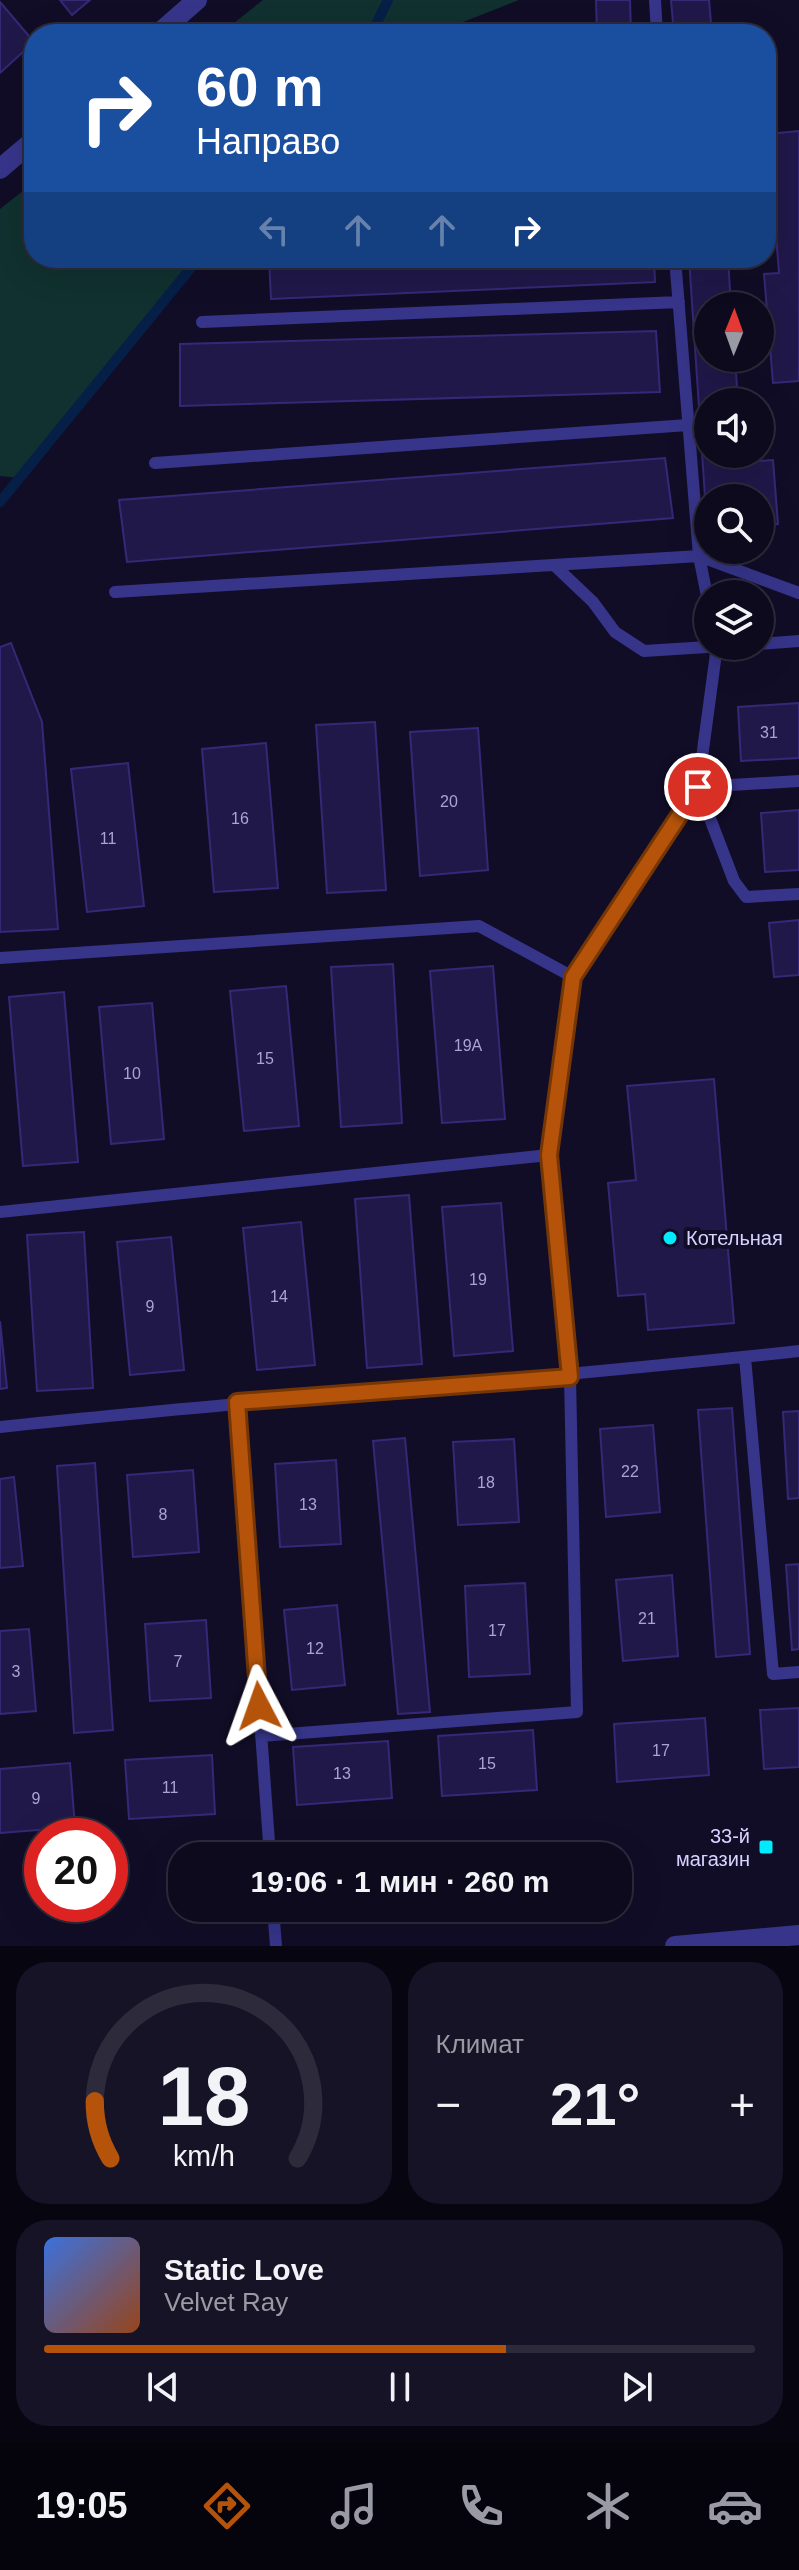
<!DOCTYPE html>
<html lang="ru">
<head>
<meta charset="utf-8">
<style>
  body { margin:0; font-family:Helvetica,sans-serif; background:#161326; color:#f1f3f6; height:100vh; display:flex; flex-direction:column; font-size:30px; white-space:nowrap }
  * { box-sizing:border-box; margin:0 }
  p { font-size:26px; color:#9a9aa4 }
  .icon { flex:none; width:44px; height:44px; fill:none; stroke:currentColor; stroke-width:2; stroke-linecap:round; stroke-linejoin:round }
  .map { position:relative; height:1946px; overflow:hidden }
  .drawer { display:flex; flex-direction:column; gap:16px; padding:16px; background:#070610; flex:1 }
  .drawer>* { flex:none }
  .banner { position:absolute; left:24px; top:24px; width:752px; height:244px; border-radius:32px; box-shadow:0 8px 32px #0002,0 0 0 2px #2d2b3b; background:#1a4fa0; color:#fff; overflow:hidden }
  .needle { width:52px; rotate:1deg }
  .buttons { position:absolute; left:694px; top:292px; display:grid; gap:16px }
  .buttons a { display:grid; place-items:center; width:80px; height:80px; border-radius:50%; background:#0d0a1d; box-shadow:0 8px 32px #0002,0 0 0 2px #2d2b3b; font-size:40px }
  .speed { position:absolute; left:24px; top:1818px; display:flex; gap:16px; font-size:40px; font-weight:700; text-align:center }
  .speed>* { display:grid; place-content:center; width:104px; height:104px; border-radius:50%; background:#0d0a1d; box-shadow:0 8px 32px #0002,0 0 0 2px #2d2b3b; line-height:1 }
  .speed .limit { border:12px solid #d22; background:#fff; color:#111 }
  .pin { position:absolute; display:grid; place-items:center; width:68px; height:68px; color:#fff; margin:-34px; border:4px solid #fff; border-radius:50%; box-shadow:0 2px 8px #0007 }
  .me { position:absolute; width:88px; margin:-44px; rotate:356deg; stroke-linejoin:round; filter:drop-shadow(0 0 6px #0008) }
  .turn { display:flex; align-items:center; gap:28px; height:168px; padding:0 40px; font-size:36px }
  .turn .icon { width:104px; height:104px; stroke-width:2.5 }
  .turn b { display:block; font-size:56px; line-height:68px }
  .lanes { display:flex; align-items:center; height:76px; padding:0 40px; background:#0003; justify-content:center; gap:40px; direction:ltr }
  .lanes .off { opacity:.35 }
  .big { font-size:60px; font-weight:700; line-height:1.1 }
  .drawer .tile { flex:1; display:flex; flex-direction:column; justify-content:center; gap:12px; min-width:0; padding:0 28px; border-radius:32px; background:#161326 }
  .drawer .dial { align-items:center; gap:0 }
  .dial svg { height:208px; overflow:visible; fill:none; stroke:#2d2b3b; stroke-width:7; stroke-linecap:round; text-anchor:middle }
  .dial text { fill:#f1f3f6; stroke:none }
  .song { display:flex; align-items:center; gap:24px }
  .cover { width:96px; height:96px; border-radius:12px; background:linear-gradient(135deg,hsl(220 70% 55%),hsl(20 70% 35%)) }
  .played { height:8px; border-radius:4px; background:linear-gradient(90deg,#b45309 65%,#2d2b3b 65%) }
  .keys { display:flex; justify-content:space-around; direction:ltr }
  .heat { display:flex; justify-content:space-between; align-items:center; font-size:44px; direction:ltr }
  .drawer .tiles { flex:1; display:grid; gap:16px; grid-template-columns:1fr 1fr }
  .tile:last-child { grid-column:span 2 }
  .trip { position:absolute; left:168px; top:1842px; width:464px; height:80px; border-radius:32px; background:#0d0a1d; box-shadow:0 8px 32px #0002,0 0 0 2px #2d2b3b; font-weight:700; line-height:80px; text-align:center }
  .menu { display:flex; height:128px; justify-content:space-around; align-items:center; background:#05040c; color:#9a9aa4 }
  .menu .icon { width:56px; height:56px }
  .menu .selected { color:#b45309 }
  .menu b { font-size:36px; color:#f1f3f6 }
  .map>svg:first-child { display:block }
  .green { fill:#10312f }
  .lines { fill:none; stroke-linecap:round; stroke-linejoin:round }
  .stream { stroke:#061f47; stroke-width:10 }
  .building { fill:#201849; stroke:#362877; stroke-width:2 }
  .service { stroke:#36358a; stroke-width:12 }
  .minor { stroke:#36358a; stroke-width:20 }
  .tertiary { stroke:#36358a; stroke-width:20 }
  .route-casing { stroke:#753606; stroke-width:20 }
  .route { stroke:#b45309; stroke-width:14 }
  .poi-dot { fill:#00ebfe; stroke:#110d27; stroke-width:3 }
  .labels { text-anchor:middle; stroke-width:8; stroke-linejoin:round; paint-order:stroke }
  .number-label { font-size:16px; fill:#a9a4d2 }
  .poi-label { font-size:20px; fill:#d7d3ff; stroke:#110d27; text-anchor:start }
</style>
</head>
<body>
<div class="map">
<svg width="799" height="1946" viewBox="0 0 799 1946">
  <rect width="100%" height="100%" fill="#110d27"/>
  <path class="green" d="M 263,0 L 519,0 L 433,34 L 220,34 Z
    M 34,182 L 34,258 L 199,258 L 21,478 L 0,476 L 0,209 Z"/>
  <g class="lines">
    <path class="stream" d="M 371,34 L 388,0
      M 0,502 L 199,258"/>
  </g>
  <path class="building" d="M 60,0 L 90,0 L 72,15 Z
    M 596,0 L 630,0 L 631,34 L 597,34 Z
    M 671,0 L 709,0 L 712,34 L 674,34 Z
    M 0,2 L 34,42 L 0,73 Z
    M 799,131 L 799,381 L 773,383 L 764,274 L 779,273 L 768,134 Z
    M 269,258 L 654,258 L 655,282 L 271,299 Z
    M 689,258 L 728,258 L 731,306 L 708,306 L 708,358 L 735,358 L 738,402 L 708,402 L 708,454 L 741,454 L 742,462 L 773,460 L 778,524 L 760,525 L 760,498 L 708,498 L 707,527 Z
    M 656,331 L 660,392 L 180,406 L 180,344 Z
    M 665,458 L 673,518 L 127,562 L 119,500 Z
    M 11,643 L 42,722 L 58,929 L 0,932 L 0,647 Z
    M 799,703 L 799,758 L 741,761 L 738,707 Z
    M 375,722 L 386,890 L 327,893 L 316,725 Z
    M 478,728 L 488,870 L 420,876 L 410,732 Z
    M 266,743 L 278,888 L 214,892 L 202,749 Z
    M 128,763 L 144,906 L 87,912 L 71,769 Z
    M 799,810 L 799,870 L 765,872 L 761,813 Z
    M 799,920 L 799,975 L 774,977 L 769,923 Z
    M 393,964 L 402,1123 L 341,1127 L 331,967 Z
    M 493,966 L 505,1119 L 442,1123 L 430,971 Z
    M 286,986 L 299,1126 L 244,1131 L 230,991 Z
    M 64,992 L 78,1162 L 23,1166 L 9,997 Z
    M 152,1003 L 164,1139 L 111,1144 L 99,1007 Z
    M 714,1079 L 734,1323 L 648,1330 L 645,1294 L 618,1296 L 608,1183 L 636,1180 L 627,1086 Z
    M 409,1195 L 422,1364 L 367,1368 L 355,1199 Z
    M 501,1203 L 513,1351 L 454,1356 L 442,1207 Z
    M 301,1222 L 315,1365 L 257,1370 L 243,1228 Z
    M 84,1232 L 93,1388 L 37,1391 L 27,1235 Z
    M 171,1237 L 184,1370 L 130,1375 L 117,1242 Z
    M 0,1321 L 7,1388 L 0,1389 Z
    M 732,1408 L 750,1654 L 716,1657 L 698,1410 Z
    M 799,1411 L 799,1498 L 788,1499 L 783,1412 Z
    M 653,1425 L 660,1512 L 606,1517 L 600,1429 Z
    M 405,1438 L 430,1712 L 398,1714 L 373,1441 Z
    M 514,1439 L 519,1522 L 458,1525 L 453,1442 Z
    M 336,1460 L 341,1544 L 280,1547 L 275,1464 Z
    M 95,1463 L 113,1730 L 74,1733 L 57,1466 Z
    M 193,1470 L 199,1552 L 133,1557 L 127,1475 Z
    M 14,1477 L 23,1566 L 0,1568 L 0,1479 Z
    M 799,1564 L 799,1649 L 792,1650 L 786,1565 Z
    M 672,1575 L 678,1656 L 623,1661 L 616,1580 Z
    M 525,1583 L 530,1674 L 469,1677 L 465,1586 Z
    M 337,1605 L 345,1685 L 292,1690 L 284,1610 Z
    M 206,1620 L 211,1698 L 150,1701 L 145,1624 Z
    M 29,1629 L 36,1711 L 0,1714 L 0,1631 Z
    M 799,1708 L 799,1767 L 764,1769 L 760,1710 Z
    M 705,1718 L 709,1775 L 617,1782 L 614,1724 Z
    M 533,1730 L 537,1790 L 442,1796 L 438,1736 Z
    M 388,1741 L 392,1798 L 297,1805 L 293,1747 Z
    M 212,1755 L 215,1814 L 129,1819 L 125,1760 Z
    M 70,1763 L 75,1827 L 0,1833 L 0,1769 Z"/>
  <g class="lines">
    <path class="service" d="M 655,0 L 657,34
      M 675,258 L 699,556 L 708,601
      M 202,322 L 679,302
      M 155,463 L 688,425
      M 554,565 L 593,602 L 615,632 L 644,651 L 723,646
      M 115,592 L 699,556 L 799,593
      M 760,644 L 799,641
      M 799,781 L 698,787 L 734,881 L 746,897 L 799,894
      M 0,958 L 479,926 L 573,977
      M 0,1212 L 549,1155
      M 745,1357 L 773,1674 L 799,1672
      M 237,1402 L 270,1856
      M 0,1427 C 266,1399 533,1380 799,1351
      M 261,1736 L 577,1712 L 570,1377 L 549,1155 L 573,977 L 698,787 L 717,646
      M 273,1908 L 276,1946"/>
    <path class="minor" d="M 158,34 L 197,0
      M 0,169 L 34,140"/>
    <path class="tertiary" d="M 675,1946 L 799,1935"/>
  </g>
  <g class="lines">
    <g class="route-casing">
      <path id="route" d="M 259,1706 L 237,1402 L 570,1377 L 549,1155 L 573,977 L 698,787"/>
    </g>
    <use href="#route" class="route"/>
  </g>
  <g class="poi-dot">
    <circle cx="670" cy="1238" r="8"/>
    <rect x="758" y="1839" width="16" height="16" rx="4"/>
  </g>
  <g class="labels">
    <g class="number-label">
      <text x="769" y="738">31</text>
      <text x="449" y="807">20</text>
      <text x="240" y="824">16</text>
      <text x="108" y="844">11</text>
      <text x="468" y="1051">19А</text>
      <text x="265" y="1064">15</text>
      <text x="132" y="1079">10</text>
      <text x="478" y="1285">19</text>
      <text x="279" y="1302">14</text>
      <text x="150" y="1312">9</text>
      <text x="630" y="1477">22</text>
      <text x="486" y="1488">18</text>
      <text x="308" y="1510">13</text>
      <text x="163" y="1520">8</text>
      <text x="647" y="1624">21</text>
      <text x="497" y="1636">17</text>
      <text x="315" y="1654">12</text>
      <text x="178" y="1667">7</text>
      <text x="16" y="1677">3</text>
      <text x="661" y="1756">17</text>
      <text x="487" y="1769">15</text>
      <text x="342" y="1779">13</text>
      <text x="170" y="1793">11</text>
      <text x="36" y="1804">9</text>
    </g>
    <g class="poi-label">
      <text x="686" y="1245">Котельная</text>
      <text x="750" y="1843" text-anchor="end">33-й<tspan x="750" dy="23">магазин</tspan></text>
    </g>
  </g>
</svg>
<div class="buttons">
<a><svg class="needle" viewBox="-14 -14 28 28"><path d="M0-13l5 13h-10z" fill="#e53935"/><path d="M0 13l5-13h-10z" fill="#9a9aa4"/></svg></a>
<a><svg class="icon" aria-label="sound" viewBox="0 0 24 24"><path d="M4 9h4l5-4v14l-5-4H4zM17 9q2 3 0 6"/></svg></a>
<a><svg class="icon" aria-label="search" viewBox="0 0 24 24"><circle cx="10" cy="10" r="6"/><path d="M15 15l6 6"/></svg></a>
<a><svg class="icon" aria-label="layers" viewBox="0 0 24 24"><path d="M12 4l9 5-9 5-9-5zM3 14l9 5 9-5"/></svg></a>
</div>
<div class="speed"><div class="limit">20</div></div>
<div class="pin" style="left:698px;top:787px;background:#d93025"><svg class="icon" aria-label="arrive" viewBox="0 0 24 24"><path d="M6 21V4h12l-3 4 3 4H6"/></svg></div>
<svg class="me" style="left:259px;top:1706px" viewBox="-20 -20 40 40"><path d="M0-17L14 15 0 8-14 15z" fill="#b45309" stroke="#fff" stroke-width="4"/></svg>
<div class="trip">19:06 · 1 мин · 260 m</div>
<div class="banner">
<div class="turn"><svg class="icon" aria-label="right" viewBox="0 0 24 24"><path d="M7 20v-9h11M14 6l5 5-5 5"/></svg><div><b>60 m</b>Направо</div></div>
<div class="lanes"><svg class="icon off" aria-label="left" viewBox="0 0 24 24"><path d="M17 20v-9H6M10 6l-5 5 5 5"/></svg><svg class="icon off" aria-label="ahead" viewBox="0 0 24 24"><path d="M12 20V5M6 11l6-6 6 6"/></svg><svg class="icon off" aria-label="ahead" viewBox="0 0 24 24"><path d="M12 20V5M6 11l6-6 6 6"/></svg><svg class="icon" aria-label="right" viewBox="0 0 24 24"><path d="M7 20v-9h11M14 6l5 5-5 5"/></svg></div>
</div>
</div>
<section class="drawer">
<div class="tiles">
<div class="tile dial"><svg viewBox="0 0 100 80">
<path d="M14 69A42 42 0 1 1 86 69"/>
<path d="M14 69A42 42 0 0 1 8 47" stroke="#b45309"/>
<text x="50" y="56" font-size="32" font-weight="700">18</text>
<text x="50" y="72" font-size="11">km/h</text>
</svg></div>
<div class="tile"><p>Климат</p>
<div class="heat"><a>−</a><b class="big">21°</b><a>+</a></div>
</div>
<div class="tile">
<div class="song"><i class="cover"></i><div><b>Static Love</b><p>Velvet Ray</p></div></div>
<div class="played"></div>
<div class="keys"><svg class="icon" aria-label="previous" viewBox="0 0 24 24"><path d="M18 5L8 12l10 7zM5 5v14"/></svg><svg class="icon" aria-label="pause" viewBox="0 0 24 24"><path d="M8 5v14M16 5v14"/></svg><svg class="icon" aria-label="next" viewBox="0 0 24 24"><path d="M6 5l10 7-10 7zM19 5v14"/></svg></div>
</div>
</div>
</section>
<nav class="menu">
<b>19:05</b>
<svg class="icon selected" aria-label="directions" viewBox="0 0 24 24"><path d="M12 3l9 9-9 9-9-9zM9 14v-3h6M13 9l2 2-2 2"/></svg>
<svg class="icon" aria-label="music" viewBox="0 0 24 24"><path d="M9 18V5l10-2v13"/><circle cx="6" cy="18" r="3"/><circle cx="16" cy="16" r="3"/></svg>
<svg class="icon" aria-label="phone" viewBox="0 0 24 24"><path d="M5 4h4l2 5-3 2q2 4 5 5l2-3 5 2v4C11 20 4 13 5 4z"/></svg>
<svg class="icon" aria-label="climate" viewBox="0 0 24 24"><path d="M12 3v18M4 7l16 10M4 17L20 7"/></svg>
<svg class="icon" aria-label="car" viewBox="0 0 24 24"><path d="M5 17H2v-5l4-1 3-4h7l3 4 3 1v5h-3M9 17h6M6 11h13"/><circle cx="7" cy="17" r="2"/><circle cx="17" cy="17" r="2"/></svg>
</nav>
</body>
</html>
